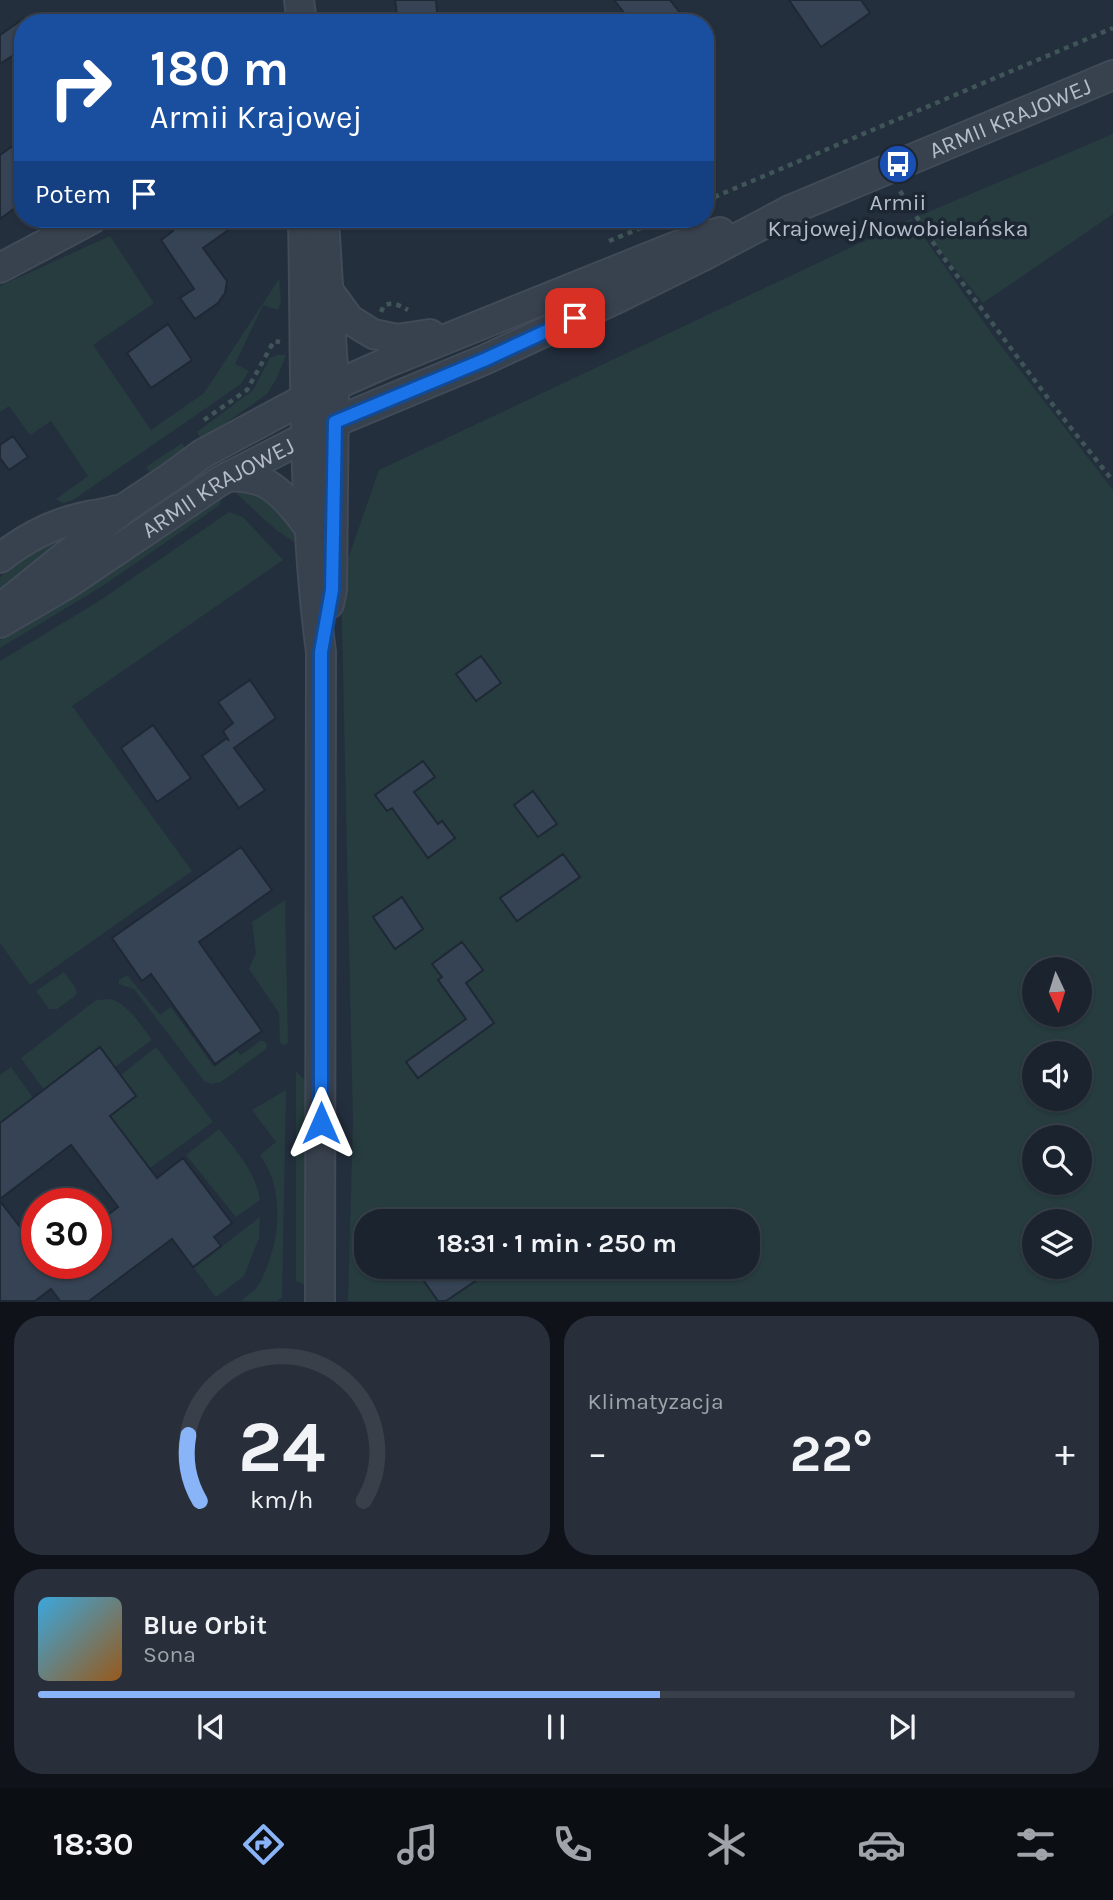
<!DOCTYPE html>
<html lang="pl">
<head>
<meta charset="utf-8">
<style>
  body { margin:0; font-family:Karla,sans-serif; background:#282f3a; color:#f1f3f6; height:100vh; display:flex; flex-direction:column; font-size:26px; white-space:nowrap }
  * { box-sizing:border-box; margin:0 }
  p { font-size:23px; color:#a0a4aa }
  .icon { flex:none; width:38px; height:38px; fill:none; stroke:currentColor; stroke-width:2; stroke-linecap:round; stroke-linejoin:round }
  .map { position:relative; height:1302px; overflow:hidden }
  .details { display:flex; flex-direction:column; gap:14px; padding:14px; background:#0f1319; flex:1 }
  .details>* { flex:none }
  .top-card { position:absolute; left:14px; top:14px; width:700px; height:214px; border-radius:28px; box-shadow:0 2px 5px #0004,0 0 0 2px #39404a; background:#1a4fa0; color:#fff; overflow:hidden }
  .needle { width:46px; rotate:176deg }
  .tools { position:absolute; left:1022px; top:957px; display:grid; gap:14px }
  .tools a { display:grid; place-items:center; width:70px; height:70px; border-radius:50%; background:#1b232e; box-shadow:0 2px 5px #0004,0 0 0 2px #39404a; font-size:35px }
  .speed { position:absolute; left:21px; top:1188px; display:flex; gap:14px; font-size:35px; font-weight:700; text-align:center }
  .speed>* { display:grid; place-content:center; width:91px; height:91px; border-radius:50%; background:#1b232e; box-shadow:0 2px 5px #0004,0 0 0 2px #39404a; line-height:1 }
  .speed .limit { border:10px solid #d22; background:#fff; color:#111 }
  .pin { position:absolute; display:grid; place-items:center; width:60px; height:60px; color:#fff; margin:-30px; border-radius:14px; box-shadow:0 4px 10px #0006 }
  .me { position:absolute; width:77px; margin:-38px; rotate:0deg; stroke-linejoin:round; filter:drop-shadow(0 0 5px #0008) }
  .turn { display:flex; align-items:center; gap:24px; height:147px; padding:0 21px; font-size:32px }
  .turn .icon { width:91px; height:91px; stroke-width:2.5 }
  .turn b { display:block; font-size:49px; line-height:60px }
  .then { display:flex; align-items:center; height:66px; padding:0 21px; background:#0003; gap:14px; font-size:26px }
  .big { font-size:52px; font-weight:700; line-height:1.1 }
  .details .card { flex:1; display:flex; flex-direction:column; justify-content:center; gap:10px; min-width:0; padding:0 24px; border-radius:28px; background:#282f3a }
  .details .dial { align-items:center; gap:0 }
  .dial svg { height:182px; overflow:visible; fill:none; stroke:#39404a; stroke-width:7; stroke-linecap:round; text-anchor:middle }
  .dial text { fill:#f1f3f6; stroke:none }
  .song { display:flex; align-items:center; gap:21px }
  .cover { width:84px; height:84px; border-radius:10px; background:linear-gradient(135deg,hsl(200 70% 55%),hsl(30 70% 35%)) }
  .played { height:7px; border-radius:4px; background:linear-gradient(90deg,#8ab4f8 60%,#39404a 60%) }
  .keys { display:flex; justify-content:space-around; direction:ltr }
  .heat { display:flex; justify-content:space-between; align-items:center; font-size:38px; direction:ltr }
  .details .tiles { flex:1; display:grid; gap:14px; grid-template-columns:1fr 1fr }
  .card:last-child { grid-column:span 2 }
  .trip { position:absolute; left:354px; top:1209px; width:406px; height:70px; border-radius:28px; background:#1b232e; box-shadow:0 2px 5px #0004,0 0 0 2px #39404a; font-weight:700; line-height:70px; text-align:center }
  .dock { display:flex; height:112px; justify-content:space-around; align-items:center; background:#0b0e12; color:#a0a4aa }
  .dock .icon { width:49px; height:49px }
  .dock .on { color:#8ab4f8 }
  .dock b { font-size:32px; color:#f1f3f6 }
  .map>svg:first-child { display:block }
  .green { fill:#263c3f; fill-rule:evenodd }
  .building { fill:#364354; stroke:#1f2835; stroke-width:2 }
  .lines { fill:none; stroke-linecap:round; stroke-linejoin:round }
  .minor-casing { stroke:#414a57; stroke-width:32 }
  .path { stroke:#3f5557; stroke-width:4.5; stroke-dasharray:5 5; stroke-linecap:butt }
  .minor { stroke:#38414e; stroke-width:28 }
  .route-casing { stroke:#114b97; stroke-width:18 }
  .route { stroke:#1a73e8; stroke-width:12 }
  .labels { text-anchor:middle; stroke-width:7; stroke-linejoin:round; paint-order:stroke }
  .street-label { font-size:23px; fill:#b4bcc9; stroke:#1d2633 }
  .poi-label { font-size:23px; fill:#b4bcc9; stroke:#1d2633 }
</style>
</head>
<body>
<div class="map">
<svg width="1113" height="1302" viewBox="0 0 1113 1302">
  <rect width="100%" height="100%" fill="#242f3e"/>
  <path class="green" d="M 1113,134 L 1113,214 L 983,303 L 914,218 Z
    M 911,219 L 995,338 L 1113,490 L 1113,1301 L 348,1301 L 353,1123 L 341,579 L 379,470 ZM 1034,970 L 1080,970 L 1080,1015 L 1034,1015 ZM 1034,1054 L 1080,1054 L 1080,1099 L 1034,1099 ZM 1034,1138 L 1080,1138 L 1080,1183 L 1034,1183 ZM 366,1222 L 747,1222 L 747,1267 L 366,1267 ZM 1034,1222 L 1080,1222 L 1080,1267 L 1034,1267 Z
    M 110,236 L 154,303 L 93,345 L 151,430 L 204,393 L 279,279 L 281,301 L 278,310 L 263,305 L 235,364 L 249,371 L 241,384 L 73,500 L 63,503 L 56,499 L 88,476 L 51,421 L 30,435 L 9,406 L 0,412 L 0,286 Z
    M 277,355 L 286,355 L 277,378 L 267,394 L 202,440 L 197,432 L 253,390 L 270,358 Z
    M 182,443 L 187,451 L 152,475 L 146,467 Z
    M 239,492 C 273,496 288,506 298,540 L 294,542 L 275,529 L 237,494 Z
    M 221,499 L 220,505 L 101,587 L 0,648 L 0,640 Z
    M 229,512 L 243,517 L 283,560 L 72,706 L 192,871 L 30,985 L 0,943 L 0,661 L 99,601 Z
    M 72,533 L 0,591 L 0,577 L 50,539 Z
    M 285,900 L 288,1042 L 285,1045 L 280,1043 L 279,1013 L 249,969 L 256,953 L 252,922 Z
    M 64,972 L 75,987 L 77,993 L 75,996 L 57,1009 L 49,1009 L 36,991 Z
    M 127,975 L 160,1015 L 171,1007 L 214,1067 L 237,1051 L 241,1055 L 260,1041 L 264,1041 L 267,1045 L 266,1049 L 221,1082 L 212,1084 L 205,1082 L 134,989 L 119,984 L 119,980 Z
    M 112,999 C 130,1007 140,1024 152,1040 L 115,1067 L 44,1090 L 21,1058 L 96,1000 Z
    M 156,1047 L 213,1122 L 150,1168 L 110,1116 L 121,1075 Z
    M 11,1067 L 33,1098 L 0,1123 L 0,1075 Z
    M 296,1071 L 309,1085 L 309,1287 L 296,1281 Z
    M 286,1090 L 282,1298 L 277,1301 L 240,1301 C 245,1297 252,1293 257,1287 C 261,1282 264,1274 267,1267 C 281,1231 283,1187 260,1155 L 276,1142 L 252,1110 Z
    M 219,1129 C 238,1154 254,1168 260,1200 L 236,1217 L 186,1155 Z
    M 260,1217 L 259,1238 L 244,1276 L 216,1297 L 194,1268 Z"/>
  <path class="building" d="M 395,0 L 436,0 L 438,23 L 398,23 Z
    M 614,0 L 670,0 L 688,23 L 632,23 Z
    M 789,0 L 861,0 L 870,13 L 821,47 Z
    M 23,19 L 23,49 L 0,64 L 0,35 Z
    M 14,145 L 23,156 L 23,202 L 0,219 L 0,155 Z
    M 165,219 L 244,219 L 203,248 L 227,281 L 225,293 L 218,303 L 195,319 L 180,298 L 194,289 L 161,240 L 173,231 Z
    M 168,324 L 192,360 L 151,388 L 127,353 Z
    M 13,436 L 28,457 L 9,470 L 0,458 L 0,445 Z
    M 481,656 L 501,683 L 476,701 L 456,674 Z
    M 250,680 L 276,718 L 234,748 L 265,790 L 239,808 L 202,756 L 227,738 L 229,741 L 223,731 L 233,723 L 218,702 Z
    M 153,725 L 191,778 L 157,802 L 121,748 Z
    M 423,761 L 435,777 L 414,792 L 438,824 L 442,821 L 455,838 L 428,858 L 392,808 L 387,811 L 375,795 Z
    M 533,791 L 557,824 L 538,837 L 514,805 Z
    M 241,847 L 272,890 L 199,942 L 262,1031 L 215,1064 L 151,974 L 142,981 L 112,938 Z
    M 563,854 L 580,877 L 517,921 L 500,898 Z
    M 402,897 L 423,929 L 395,949 L 373,917 Z
    M 462,942 L 483,970 L 466,983 L 494,1023 L 418,1078 L 406,1062 L 466,1019 L 438,980 L 442,977 L 432,964 Z
    M 100,1047 L 136,1096 L 110,1116 L 157,1178 L 183,1158 L 232,1223 L 214,1237 L 221,1246 L 193,1267 L 172,1239 L 89,1301 L 60,1301 L 51,1289 L 35,1301 L 0,1301 L 0,1201 L 37,1249 L 37,1264 L 96,1264 L 96,1224 L 118,1207 L 71,1145 L 0,1199 L 0,1123 Z
    M 414,1267 L 496,1267 L 446,1301 L 438,1301 Z"/>
  <g class="lines">
    <g class="minor-casing">
      <g id="minor">
        <path d="M 299,0 L 302,23"/>
        <path d="M 303,219 C 306,363 302,509 321,652 L 320,1302"/>
        <path d="M 324,219 L 334,386 L 332,590 L 329,604"/>
        <path d="M 0,268 L 92,219"/>
        <path d="M 328,290 L 349,319 L 373,334 L 397,339 L 430,334"/>
        <path d="M 229,476 C 238,477 248,477 257,480 C 277,485 298,512 310,529"/>
        <path d="M 0,558 C 23,540 50,525 79,518 C 92,515 104,514 117,510"/>
        <path d="M 7,603 L 126,507 L 171,477 L 202,454 L 306,398 L 381,365 L 674,247 L 720,232"/>
        <path id="s1" d="M 0,623 L 67,584 L 220,481 L 335,422 L 484,360 L 620,297 L 701,257 L 790,210 L 1113,75"/>
      </g>
    </g>
    <path class="path" d="M 900,191 L 938,250 L 1056,409 L 1113,481
      M 705,201 L 1113,28
      M 609,241 L 663,219
      M 381,312 L 384,305 C 394,302 399,305 408,310
      M 204,420 L 247,390 L 274,341 L 280,342"/>
    <use href="#minor" class="minor"/>
  </g>
  <g class="lines">
    <g class="route-casing">
      <path id="route" d="M 321,1123 L 321,652 L 332,590 L 335,422 L 484,360 L 575,318"/>
    </g>
    <use href="#route" class="route"/>
  </g>
  <defs>
    <g id="bus-disc" transform="scale(2.0125)"><circle r="9.5" fill="#1a4fb4" stroke="#1d2633"/><path d="M-5-6H5V4H4V6H2V4H-2V6H-4V4H-5ZM-3.5-4V0h7V-4ZM-3.5 1.2v1.5H-2V1.2ZM2 1.2v1.5H3.5V1.2Z" fill="#fff"/></g>
  </defs>
  <g fill-rule="evenodd">
    <use href="#bus-disc" x="898" y="164"/>
  </g>
  <g class="labels">
    <g class="street-label">
      <text dy="8" stroke="none"><textPath href="#s1" startOffset="1132">ARMII KRAJOWEJ</textPath></text>
      <text dy="8" stroke="none"><textPath href="#s1" startOffset="257">ARMII KRAJOWEJ</textPath></text>
    </g>
    <g class="poi-label">
      <text x="898" y="210">Armii<tspan x="898" dy="26">Krajowej/Nowobielańska</tspan></text>
    </g>
  </g>
</svg>
<div class="tools">
<a><svg class="needle" viewBox="-14 -14 28 28"><path d="M0-13l5 13h-10z" fill="#e53935"/><path d="M0 13l5-13h-10z" fill="#a0a4aa"/></svg></a>
<a><svg class="icon" aria-label="sound" viewBox="0 0 24 24"><path d="M4 9h4l5-4v14l-5-4H4zM17 9q2 3 0 6"/></svg></a>
<a><svg class="icon" aria-label="search" viewBox="0 0 24 24"><circle cx="10" cy="10" r="6"/><path d="M15 15l6 6"/></svg></a>
<a><svg class="icon" aria-label="layers" viewBox="0 0 24 24"><path d="M12 4l9 5-9 5-9-5zM3 14l9 5 9-5"/></svg></a>
</div>
<div class="speed"><div class="limit">30</div></div>
<div class="pin" style="left:575px;top:318px;background:#d93025"><svg class="icon" aria-label="arrive" viewBox="0 0 24 24"><path d="M6 21V4h12l-3 4 3 4H6"/></svg></div>
<svg class="me" style="left:321px;top:1123px" viewBox="-20 -20 40 40"><path d="M0-17L14 15 0 8-14 15z" fill="#1a73e8" stroke="#fff" stroke-width="4"/></svg>
<div class="trip">18:31 · 1 min · 250 m</div>
<div class="top-card">
<div class="turn"><svg class="icon" aria-label="right" viewBox="0 0 24 24"><path d="M7 20v-9h11M14 6l5 5-5 5"/></svg><div><b>180 m</b>Armii Krajowej</div></div>
<div class="then">Potem<svg class="icon" aria-label="arrive" viewBox="0 0 24 24"><path d="M6 21V4h12l-3 4 3 4H6"/></svg></div>
</div>
</div>
<section class="details">
<div class="tiles">
<div class="card dial"><svg viewBox="0 0 100 80">
<path d="M14 69A42 42 0 1 1 86 69"/>
<path d="M14 69A42 42 0 0 1 9 40" stroke="#8ab4f8"/>
<text x="50" y="56" font-size="32" font-weight="700">24</text>
<text x="50" y="72" font-size="11">km/h</text>
</svg></div>
<div class="card"><p>Klimatyzacja</p>
<div class="heat"><a>−</a><b class="big">22°</b><a>+</a></div>
</div>
<div class="card">
<div class="song"><i class="cover"></i><div><b>Blue Orbit</b><p>Sona</p></div></div>
<div class="played"></div>
<div class="keys"><svg class="icon" aria-label="previous" viewBox="0 0 24 24"><path d="M18 5L8 12l10 7zM5 5v14"/></svg><svg class="icon" aria-label="pause" viewBox="0 0 24 24"><path d="M8 5v14M16 5v14"/></svg><svg class="icon" aria-label="next" viewBox="0 0 24 24"><path d="M6 5l10 7-10 7zM19 5v14"/></svg></div>
</div>
</div>
</section>
<nav class="dock">
<b>18:30</b>
<svg class="icon on" aria-label="directions" viewBox="0 0 24 24"><path d="M12 3l9 9-9 9-9-9zM9 14v-3h6M13 9l2 2-2 2"/></svg>
<svg class="icon" aria-label="music" viewBox="0 0 24 24"><path d="M9 18V5l10-2v13"/><circle cx="6" cy="18" r="3"/><circle cx="16" cy="16" r="3"/></svg>
<svg class="icon" aria-label="phone" viewBox="0 0 24 24"><path d="M5 4h4l2 5-3 2q2 4 5 5l2-3 5 2v4C11 20 4 13 5 4z"/></svg>
<svg class="icon" aria-label="climate" viewBox="0 0 24 24"><path d="M12 3v18M4 7l16 10M4 17L20 7"/></svg>
<svg class="icon" aria-label="car" viewBox="0 0 24 24"><path d="M5 17H2v-5l4-1 3-4h7l3 4 3 1v5h-3M9 17h6M6 11h13"/><circle cx="7" cy="17" r="2"/><circle cx="17" cy="17" r="2"/></svg>
<svg class="icon" aria-label="filters" viewBox="0 0 24 24"><path d="M4 7h16M4 17h16"/><circle cx="9" cy="7" r="2"/><circle cx="15" cy="17" r="2"/></svg>
</nav>
</body>
</html>
